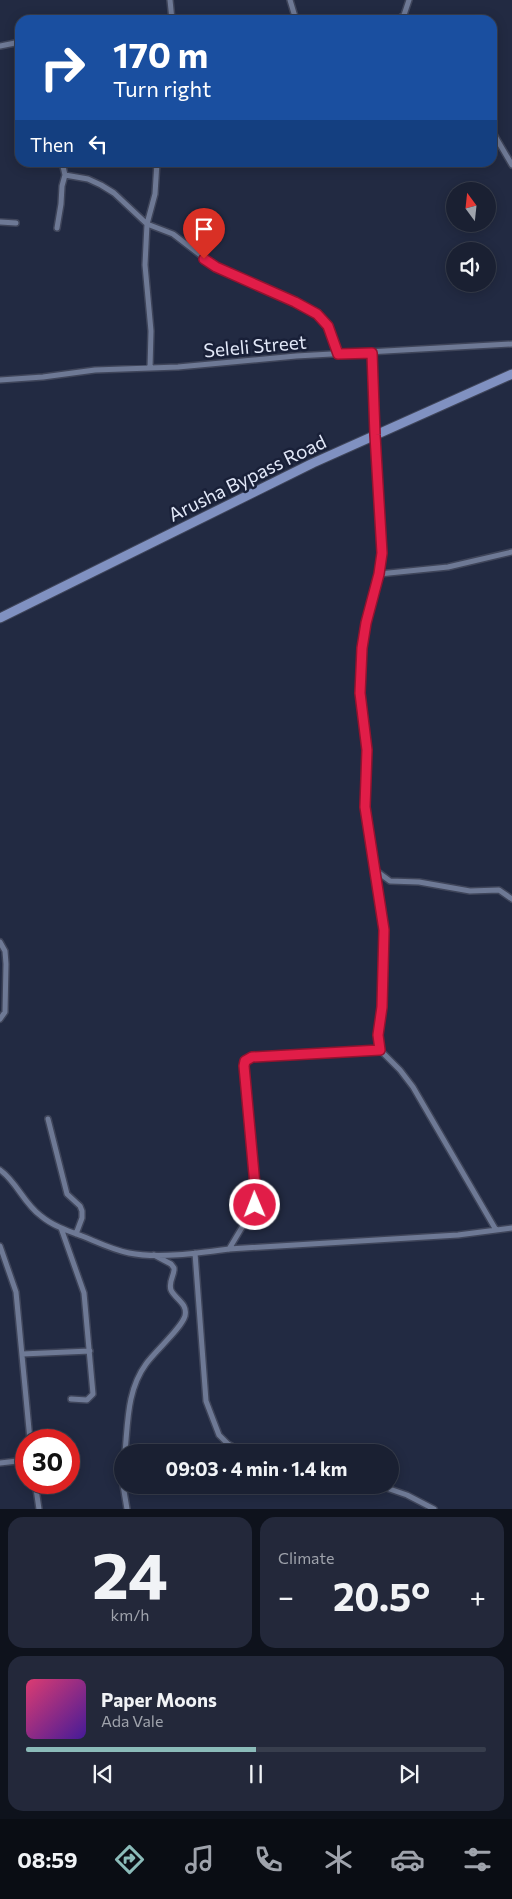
<!DOCTYPE html>
<html lang="en">
<head>
<meta charset="utf-8">
<style>
  body { margin:0; font-family:Commissioner,sans-serif; background:#23283a; color:#f1f3f6; height:100vh; display:flex; flex-direction:column; font-size:19px; white-space:nowrap }
  * { box-sizing:border-box; margin:0 }
  p { font-size:16px; color:#9fa3ac }
  .icon { flex:none; width:28px; height:28px; fill:none; stroke:currentColor; stroke-width:2; stroke-linecap:round; stroke-linejoin:round }
  .map { position:relative; height:1509px; overflow:hidden }
  .side { display:flex; flex-direction:column; gap:8px; padding:8px; background:#0e121c; flex:1 }
  .side>* { flex:none }
  .top-card { position:absolute; left:15px; top:15px; width:482px; height:152px; border-radius:15px; box-shadow:0 2px 12px #0003,0 0 0 1px #383e4d; background:#1a4fa0; color:#fff; overflow:hidden }
  .needle { width:32px; rotate:345deg }
  .buttons { position:absolute; left:446px; top:182px; display:grid; gap:10px }
  .buttons a { display:grid; place-items:center; width:50px; height:50px; border-radius:50%; background:#1a2032; box-shadow:0 2px 12px #0003,0 0 0 1px #383e4d; font-size:25px }
  .speed { position:absolute; left:15px; top:1429px; display:flex; gap:10px; font-size:25px; font-weight:700; text-align:center }
  .speed>* { display:grid; place-content:center; width:65px; height:65px; border-radius:50%; background:#1a2032; box-shadow:0 2px 12px #0003,0 0 0 1px #383e4d; line-height:1 }
  .speed .limit { border:8px solid #d22; background:#fff; color:#111 }
  .pin { position:absolute; display:grid; place-items:center; width:42px; height:42px; color:#fff; margin:-51px -21px; border-radius:50% 50% 50% 0; rotate:-45deg; box-shadow:0 0 5px #0007 }
  .pin .icon { rotate:45deg }
  .me { position:absolute; width:55px; margin:-28px; rotate:359deg; stroke-linejoin:round; filter:drop-shadow(0 0 4px #0008) }
  .turn { display:flex; align-items:center; gap:18px; height:105px; padding:0 15px; font-size:22px }
  .turn .icon { width:65px; height:65px; stroke-width:2.5 }
  .turn b { display:block; font-size:35px; line-height:42px }
  .then { display:flex; align-items:center; height:48px; padding:0 15px; background:#0003; gap:10px; font-size:19px }
  .big { font-size:38px; font-weight:700; line-height:1.1 }
  .side .tile { flex:1; display:flex; flex-direction:column; justify-content:center; gap:8px; min-width:0; padding:0 18px; border-radius:15px; background:#23283a }
  .side .dial { align-items:center; gap:0 }
  .dial b { font-size:65px; line-height:1 }
  .song { display:flex; align-items:center; gap:15px }
  .cover { width:60px; height:60px; border-radius:8px; background:linear-gradient(135deg,hsl(340 70% 55%),hsl(260 70% 35%)) }
  .played { height:5px; border-radius:2px; background:linear-gradient(90deg,#8bbbb9 50%,#383e4d 50%) }
  .keys { display:flex; justify-content:space-around; direction:ltr }
  .heat { display:flex; justify-content:space-between; align-items:center; font-size:28px; direction:ltr }
  .side .tiles { flex:1; display:grid; gap:8px; grid-template-columns:1fr 1fr }
  .tile:last-child { grid-column:span 2 }
  .trip { position:absolute; left:114px; top:1444px; width:285px; height:50px; border-radius:25px; background:#1a2032; box-shadow:0 2px 12px #0003,0 0 0 1px #383e4d; font-weight:700; line-height:50px; text-align:center }
  .tab-bar { display:flex; height:80px; justify-content:space-around; align-items:center; background:#0a0d14; color:#9fa3ac }
  .tab-bar .icon { width:35px; height:35px }
  .tab-bar .on { color:#8bbbb9 }
  .tab-bar b { font-size:22px; color:#f1f3f6 }
  .map>svg:first-child { display:block }
  .lines { fill:none; stroke-linecap:round; stroke-linejoin:round }
  .street-casing { stroke:#3f455a; stroke-width:8 }
  .primary-casing { stroke:#3f455a; stroke-width:11 }
  .street { stroke:#6e7995; stroke-width:5 }
  .primary { stroke:#8091c1; stroke-width:9 }
  .route-casing { stroke:#92132f; stroke-width:12 }
  .route { stroke:#e11d48; stroke-width:9 }
  .labels { text-anchor:middle; stroke-width:5; stroke-linejoin:round; paint-order:stroke }
  .street-label { font-size:19px; fill:#e2e8f8; stroke:#192038 }
</style>
</head>
<body>
<div class="map">
<svg width="512" height="1509" viewBox="0 0 512 1509">
  <rect width="100%" height="100%" fill="#222a42"/>
  <g class="lines">
    <g class="street-casing">
      <path id="street" d="M 170,0 L 172,20
        M 290,0 L 296,20
        M 145,20 L 157,18 L 171,19
        M 397,20 L 404,15 L 409,0
        M 0,46 L 20,42
        M 492,131 L 512,165
        M 62,162 L 65,175 L 88,179 L 101,185 L 114,193 L 147,224 L 173,234 L 216,267 L 295,302 L 317,314 L 328,326 L 338,354
        M 0,222 L 16,223
        M 57,228 L 61,204 L 62,186 L 65,175
        M 372,353 L 375,435 L 382,553 L 379,574 L 366,623 L 362,648 L 360,693 L 367,750 L 365,807 L 384,930 L 382,1007 L 378,1042 L 380,1050 L 400,1070 L 413,1087 L 496,1230
        M 150,368 L 151,331 L 145,265 L 147,224 L 155,194 L 157,162
        M 0,380 L 43,377 L 95,370 L 178,367 L 296,356 L 512,344
        M 379,574 L 448,567 L 512,552
        M 375,870 L 390,881 L 419,882 L 470,891 L 499,890 L 512,899
        M 0,942 L 5,951 L 6,964 L 5,1012 L 0,1019
        M 48,1119 L 67,1194 L 80,1206 L 82,1211 L 82,1218 L 76,1234
        M 0,1170 C 17,1182 24,1204 41,1216 C 53,1226 68,1231 82,1236 C 97,1242 113,1250 129,1253 C 158,1259 200,1253 229,1249 L 458,1235 L 512,1228
        M 61,1228 L 84,1293 L 93,1394 L 87,1400 L 71,1399
        M 0,1246 L 16,1292 L 30,1440
        M 229,1249 L 253,1209 L 256,1201 L 244,1066 L 245,1061 L 252,1057 L 380,1050
        M 195,1253 L 206,1401 L 219,1435 L 228,1444 L 242,1452
        M 22,1354 L 90,1351
        M 125,1452 C 128,1422 127,1390 146,1364 C 155,1351 181,1329 185,1316 C 188,1303 175,1299 171,1290 C 168,1281 175,1275 174,1268 L 171,1264 L 154,1255
        M 0,1463 L 26,1460
        M 35,1482 L 39,1509
        M 123,1485 L 127,1509
        M 378,1485 L 407,1495 L 434,1509"/>
    </g>
    <g class="primary-casing">
      <path id="primary" d="M 0,618 L 313,463 L 512,374"/>
    </g>
    <use href="#street" class="street"/>
    <use href="#primary" class="primary"/>
  </g>
  <g class="lines">
    <g class="route-casing">
      <path id="route" d="M 204,259 L 216,267 L 295,302 L 317,314 L 328,326 L 338,354 L 372,353 L 375,435 L 382,553 L 379,574 L 366,623 L 362,648 L 360,693 L 367,750 L 365,807 L 384,930 L 382,1007 L 378,1035 L 380,1050 L 252,1057 L 245,1061 L 244,1066 L 256,1196 L 255,1205"/>
    </g>
    <use href="#route" class="route"/>
  </g>
  <g class="labels">
    <g class="street-label">
      <text transform="translate(255 346) rotate(-5)" y="7">Seleli Street</text>
      <text transform="translate(247 478) rotate(-26)" y="7">Arusha Bypass Road</text>
    </g>
  </g>
</svg>
<div class="buttons">
<a><svg class="needle" viewBox="-14 -14 28 28"><path d="M0-13l5 13h-10z" fill="#e53935"/><path d="M0 13l5-13h-10z" fill="#9fa3ac"/></svg></a>
<a><svg class="icon" aria-label="sound" viewBox="0 0 24 24"><path d="M4 9h4l5-4v14l-5-4H4zM17 9q2 3 0 6"/></svg></a>
</div>
<div class="speed"><div class="limit">30</div></div>
<div class="pin" style="left:204px;top:259px;background:#d93025"><svg class="icon" aria-label="arrive" viewBox="0 0 24 24"><path d="M6 21V4h12l-3 4 3 4H6"/></svg></div>
<svg class="me" style="left:255px;top:1205px" viewBox="-20 -20 40 40"><circle r="17" fill="#e11d48" stroke="#fff" stroke-width="3"/><path d="M0-11L8 9 0 5-8 9z" fill="#fff"/></svg>
<div class="trip">09:03 · 4 min · 1.4 km</div>
<div class="top-card">
<div class="turn"><svg class="icon" aria-label="right" viewBox="0 0 24 24"><path d="M7 20v-9h11M14 6l5 5-5 5"/></svg><div><b>170 m</b>Turn right</div></div>
<div class="then">Then<svg class="icon" aria-label="left" viewBox="0 0 24 24"><path d="M17 20v-9H6M10 6l-5 5 5 5"/></svg></div>
</div>
</div>
<section class="side">
<div class="tiles">
<div class="tile dial"><b>24</b><p>km/h</p></div>
<div class="tile"><p>Climate</p>
<div class="heat"><a>−</a><b class="big">20.5°</b><a>+</a></div>
</div>
<div class="tile">
<div class="song"><i class="cover"></i><div><b>Paper Moons</b><p>Ada Vale</p></div></div>
<div class="played"></div>
<div class="keys"><svg class="icon" aria-label="previous" viewBox="0 0 24 24"><path d="M18 5L8 12l10 7zM5 5v14"/></svg><svg class="icon" aria-label="pause" viewBox="0 0 24 24"><path d="M8 5v14M16 5v14"/></svg><svg class="icon" aria-label="next" viewBox="0 0 24 24"><path d="M6 5l10 7-10 7zM19 5v14"/></svg></div>
</div>
</div>
</section>
<nav class="tab-bar">
<b>08:59</b>
<svg class="icon on" aria-label="directions" viewBox="0 0 24 24"><path d="M12 3l9 9-9 9-9-9zM9 14v-3h6M13 9l2 2-2 2"/></svg>
<svg class="icon" aria-label="music" viewBox="0 0 24 24"><path d="M9 18V5l10-2v13"/><circle cx="6" cy="18" r="3"/><circle cx="16" cy="16" r="3"/></svg>
<svg class="icon" aria-label="phone" viewBox="0 0 24 24"><path d="M5 4h4l2 5-3 2q2 4 5 5l2-3 5 2v4C11 20 4 13 5 4z"/></svg>
<svg class="icon" aria-label="climate" viewBox="0 0 24 24"><path d="M12 3v18M4 7l16 10M4 17L20 7"/></svg>
<svg class="icon" aria-label="car" viewBox="0 0 24 24"><path d="M5 17H2v-5l4-1 3-4h7l3 4 3 1v5h-3M9 17h6M6 11h13"/><circle cx="7" cy="17" r="2"/><circle cx="17" cy="17" r="2"/></svg>
<svg class="icon" aria-label="filters" viewBox="0 0 24 24"><path d="M4 7h16M4 17h16"/><circle cx="9" cy="7" r="2"/><circle cx="15" cy="17" r="2"/></svg>
</nav>
</body>
</html>
